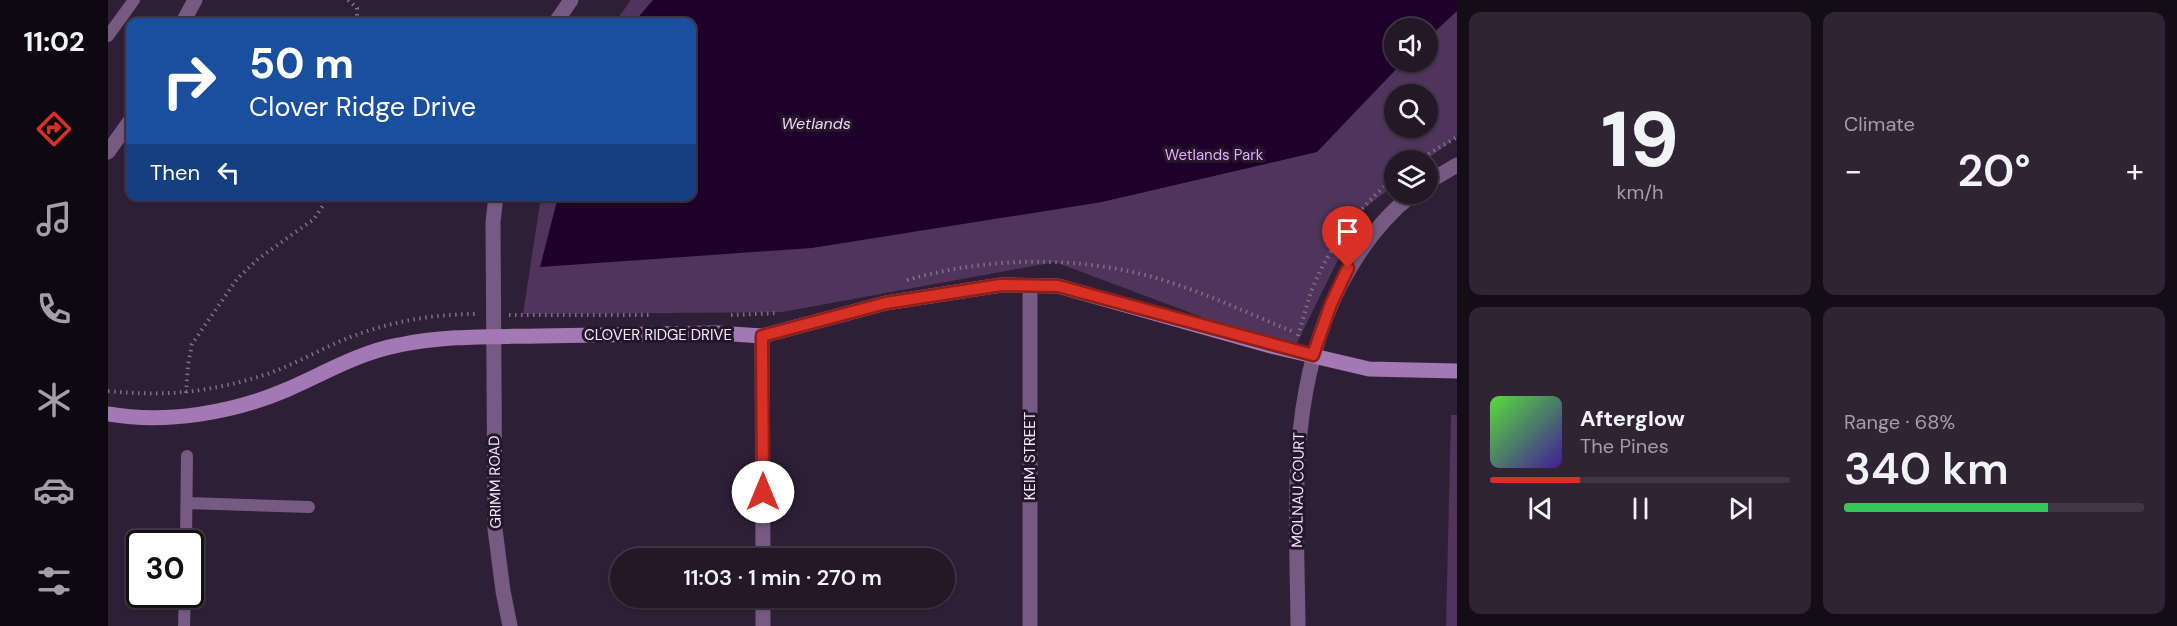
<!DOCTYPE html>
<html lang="en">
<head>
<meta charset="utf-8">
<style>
  body { margin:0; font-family:"DM Sans",sans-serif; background:#2f2434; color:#f1f3f6; height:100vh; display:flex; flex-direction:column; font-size:22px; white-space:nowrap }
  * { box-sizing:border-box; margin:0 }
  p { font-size:20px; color:#a39fa8 }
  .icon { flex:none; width:33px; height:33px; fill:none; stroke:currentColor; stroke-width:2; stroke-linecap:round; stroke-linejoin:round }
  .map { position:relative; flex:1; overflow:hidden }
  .drawer { display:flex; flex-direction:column; gap:12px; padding:12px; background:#130d16; width:720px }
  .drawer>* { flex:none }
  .hud { position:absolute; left:18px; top:18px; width:570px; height:183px; border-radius:12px; box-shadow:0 2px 4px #0004,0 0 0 2px #403645; background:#1a4fa0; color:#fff; overflow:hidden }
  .controls { position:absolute; left:1276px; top:18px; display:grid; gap:12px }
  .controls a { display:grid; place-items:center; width:54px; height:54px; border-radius:50%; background:#231728; box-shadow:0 2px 4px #0004,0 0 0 2px #403645; font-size:30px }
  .speed { position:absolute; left:18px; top:530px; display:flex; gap:12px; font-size:30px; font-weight:700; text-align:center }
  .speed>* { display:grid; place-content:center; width:78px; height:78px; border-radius:50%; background:#231728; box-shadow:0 2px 4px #0004,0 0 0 2px #403645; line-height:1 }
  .speed .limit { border:3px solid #111; border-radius:9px; background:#fff; color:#111 }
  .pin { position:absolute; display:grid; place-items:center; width:51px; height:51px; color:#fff; margin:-62px -26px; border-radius:50% 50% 50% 0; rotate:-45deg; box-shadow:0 0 6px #0007 }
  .pin .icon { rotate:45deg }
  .me { position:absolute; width:66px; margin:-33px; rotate:0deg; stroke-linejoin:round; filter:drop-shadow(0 0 4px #0008) }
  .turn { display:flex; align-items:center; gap:21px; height:126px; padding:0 24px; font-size:27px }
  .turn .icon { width:78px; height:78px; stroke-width:2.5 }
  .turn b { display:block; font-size:42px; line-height:51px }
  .then { display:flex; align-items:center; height:57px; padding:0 24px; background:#0003; gap:12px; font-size:22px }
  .big { font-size:45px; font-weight:600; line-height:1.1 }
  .drawer .tile { flex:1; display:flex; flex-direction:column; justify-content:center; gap:9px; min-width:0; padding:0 21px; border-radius:12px; background:#2f2434 }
  .drawer .dial { align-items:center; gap:0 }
  .dial b { font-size:78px; line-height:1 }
  .song { display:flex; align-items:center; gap:18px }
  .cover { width:72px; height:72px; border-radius:9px; background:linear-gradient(135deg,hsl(110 70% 55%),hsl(260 70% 35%)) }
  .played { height:6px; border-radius:3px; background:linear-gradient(90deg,#d93025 30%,#403645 30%) }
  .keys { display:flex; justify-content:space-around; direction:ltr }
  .heat { display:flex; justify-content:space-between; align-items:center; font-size:33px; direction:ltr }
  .charge { height:9px; border-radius:4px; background:linear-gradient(90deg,#34c759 68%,#403645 0) }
  .drawer .tiles { flex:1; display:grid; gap:12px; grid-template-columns:repeat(2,1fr) }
  .trip { position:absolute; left:502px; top:548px; width:345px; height:60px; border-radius:30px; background:#231728; box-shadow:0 2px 4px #0004,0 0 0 2px #403645; font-weight:600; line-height:60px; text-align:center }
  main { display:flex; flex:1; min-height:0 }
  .dock { display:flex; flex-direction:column; width:108px; justify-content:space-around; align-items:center; background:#0e0910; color:#a39fa8 }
  .dock .icon { width:42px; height:42px }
  .dock .on { color:#d93025 }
  .dock b { font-size:27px; color:#f1f3f6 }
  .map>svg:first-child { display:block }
  .green { fill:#4f355b; fill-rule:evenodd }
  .water { fill:#1e002a }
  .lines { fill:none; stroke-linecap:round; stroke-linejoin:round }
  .path { stroke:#7f7185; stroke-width:4; stroke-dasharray:1.5 4.5; stroke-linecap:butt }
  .lane { stroke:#755b81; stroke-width:12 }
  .street { stroke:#755b81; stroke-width:15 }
  .secondary { stroke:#a278b5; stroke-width:15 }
  .route-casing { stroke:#8d1f18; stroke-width:15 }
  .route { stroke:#d93025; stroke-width:10 }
  .labels { text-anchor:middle; stroke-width:6; stroke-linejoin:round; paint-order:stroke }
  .park-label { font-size:15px; fill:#e2aefa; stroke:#25162b }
  .street-label { font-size:15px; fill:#f3e9f8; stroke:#25162b }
  .water-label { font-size:16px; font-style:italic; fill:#ead6f5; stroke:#25162b }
</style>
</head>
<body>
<main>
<nav class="dock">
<b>11:02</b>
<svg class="icon on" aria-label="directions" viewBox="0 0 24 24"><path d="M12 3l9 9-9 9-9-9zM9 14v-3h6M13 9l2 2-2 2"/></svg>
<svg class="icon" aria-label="music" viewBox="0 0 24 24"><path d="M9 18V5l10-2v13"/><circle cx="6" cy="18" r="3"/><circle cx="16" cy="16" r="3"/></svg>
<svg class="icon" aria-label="phone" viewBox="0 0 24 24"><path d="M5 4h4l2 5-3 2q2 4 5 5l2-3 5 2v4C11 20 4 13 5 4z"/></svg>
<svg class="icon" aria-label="climate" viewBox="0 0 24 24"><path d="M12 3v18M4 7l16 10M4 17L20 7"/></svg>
<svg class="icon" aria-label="car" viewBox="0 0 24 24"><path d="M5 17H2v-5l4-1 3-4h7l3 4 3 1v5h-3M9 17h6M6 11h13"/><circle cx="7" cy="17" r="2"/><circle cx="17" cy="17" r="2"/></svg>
<svg class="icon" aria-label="filters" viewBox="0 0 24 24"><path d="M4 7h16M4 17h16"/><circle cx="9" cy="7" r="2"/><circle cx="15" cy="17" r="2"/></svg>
</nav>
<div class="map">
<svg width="1349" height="626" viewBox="0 0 1349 626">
  <rect width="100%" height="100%" fill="#2f1f36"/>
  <path class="green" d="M 523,0 L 1349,0 L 1349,137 L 1318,160 L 1287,160 L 1287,185 L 1255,209 L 1185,351 L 947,262 L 674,312 L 415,314 L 433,197 L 584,196 L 584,22 L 507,22 ZM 1287,28 L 1320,28 L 1320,62 L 1287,62 ZM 1287,94 L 1320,94 L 1320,128 L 1287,128 Z
    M 1343,415 L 1349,415 L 1349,626 L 1338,626 Z"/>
  <path class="water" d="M 545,0 L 1349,0 L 1349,11 L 1320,38 L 1320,28 L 1287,28 L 1287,62 L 1295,62 L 1209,152 L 994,202 L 704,248 L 432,267 L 450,197 L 584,196 L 584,22 L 526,22 Z"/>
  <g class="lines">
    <path class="path" d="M 240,0 L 249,8 L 249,17 L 245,22
      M 1310,160 L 1349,137
      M 799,280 C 869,260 944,256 1015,270 C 1073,281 1132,310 1186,332
      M 401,315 L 544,315
      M 623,315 L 670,313
      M 1190,336 C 1194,322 1198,309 1202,295 C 1216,254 1252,204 1287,178
      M 0,391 C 59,397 105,392 162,373 C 184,365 206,353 228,343 C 274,323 320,314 370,314
      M 78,393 L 80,365 L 84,344 L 129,279 L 150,259 L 206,219 L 216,204 L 218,196"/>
    <path class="lane" d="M 0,36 L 26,0
      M 79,503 L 201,507
      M 78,543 L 79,456
      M 76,626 L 77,594"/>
    <path class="street" d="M 75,22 L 87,0
      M 448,22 L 463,0
      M 0,152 L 22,121
      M 1320,182 L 1349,165
      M 388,196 L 385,222 L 387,529 L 395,591 L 402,626
      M 654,336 L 655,558
      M 655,597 L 655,626
      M 922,626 L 922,287
      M 1190,626 C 1189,509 1178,394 1232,286 C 1250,251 1274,218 1305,194"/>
    <path class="secondary" d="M 0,414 C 58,424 124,413 178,390 C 215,374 252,352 291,345 C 338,335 385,337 432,336 C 491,335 550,334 609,333 L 654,336 L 778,303 L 893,285 L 950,286 L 1163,346 L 1261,369 L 1349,371"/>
  </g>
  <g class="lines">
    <g class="route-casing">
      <path id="route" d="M 655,492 L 654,336 L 778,303 L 893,285 L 950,286 L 1205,355 L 1223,304 L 1240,268"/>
    </g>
    <use href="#route" class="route"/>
  </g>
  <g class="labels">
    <g class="park-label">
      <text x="1106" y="160">Wetlands Park</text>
    </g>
    <g class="street-label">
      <text x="550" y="340">CLOVER RIDGE DRIVE</text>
      <text transform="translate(922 456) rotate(-90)" y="5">KEIM STREET</text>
      <text transform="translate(387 482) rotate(-91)" y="5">GRIMM ROAD</text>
      <text transform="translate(1190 490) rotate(-89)" y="5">MOLNAU COURT</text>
    </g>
    <g class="water-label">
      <text x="708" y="129">Wetlands</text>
    </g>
  </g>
</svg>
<div class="controls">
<a><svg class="icon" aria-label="sound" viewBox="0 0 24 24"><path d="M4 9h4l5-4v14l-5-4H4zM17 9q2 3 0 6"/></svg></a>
<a><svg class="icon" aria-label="search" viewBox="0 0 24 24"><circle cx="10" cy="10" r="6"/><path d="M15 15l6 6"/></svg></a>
<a><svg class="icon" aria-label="layers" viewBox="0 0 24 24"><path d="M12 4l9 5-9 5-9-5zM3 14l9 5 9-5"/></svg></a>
</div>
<div class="speed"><div class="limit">30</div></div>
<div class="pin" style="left:1240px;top:268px;background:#d93025"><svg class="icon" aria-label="arrive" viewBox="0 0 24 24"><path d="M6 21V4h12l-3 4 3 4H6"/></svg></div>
<svg class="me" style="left:655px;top:492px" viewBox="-20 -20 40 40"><circle r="19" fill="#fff"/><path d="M0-13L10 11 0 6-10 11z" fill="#d93025"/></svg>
<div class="trip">11:03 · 1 min · 270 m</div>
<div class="hud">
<div class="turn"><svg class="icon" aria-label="right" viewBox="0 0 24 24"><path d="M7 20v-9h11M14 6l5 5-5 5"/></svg><div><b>50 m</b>Clover Ridge Drive</div></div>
<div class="then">Then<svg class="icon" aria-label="left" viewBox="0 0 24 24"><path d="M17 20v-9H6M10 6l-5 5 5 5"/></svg></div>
</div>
</div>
<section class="drawer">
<div class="tiles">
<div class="tile dial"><b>19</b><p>km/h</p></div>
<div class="tile"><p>Climate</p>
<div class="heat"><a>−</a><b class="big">20°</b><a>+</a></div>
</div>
<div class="tile">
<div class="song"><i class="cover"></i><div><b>Afterglow</b><p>The Pines</p></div></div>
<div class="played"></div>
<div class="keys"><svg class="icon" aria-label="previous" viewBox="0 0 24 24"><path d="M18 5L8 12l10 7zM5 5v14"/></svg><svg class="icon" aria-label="pause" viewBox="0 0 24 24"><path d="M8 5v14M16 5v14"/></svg><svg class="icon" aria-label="next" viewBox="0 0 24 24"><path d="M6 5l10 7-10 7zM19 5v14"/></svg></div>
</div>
<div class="tile"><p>Range · 68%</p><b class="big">340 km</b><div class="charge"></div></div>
</div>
</section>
</main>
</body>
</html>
